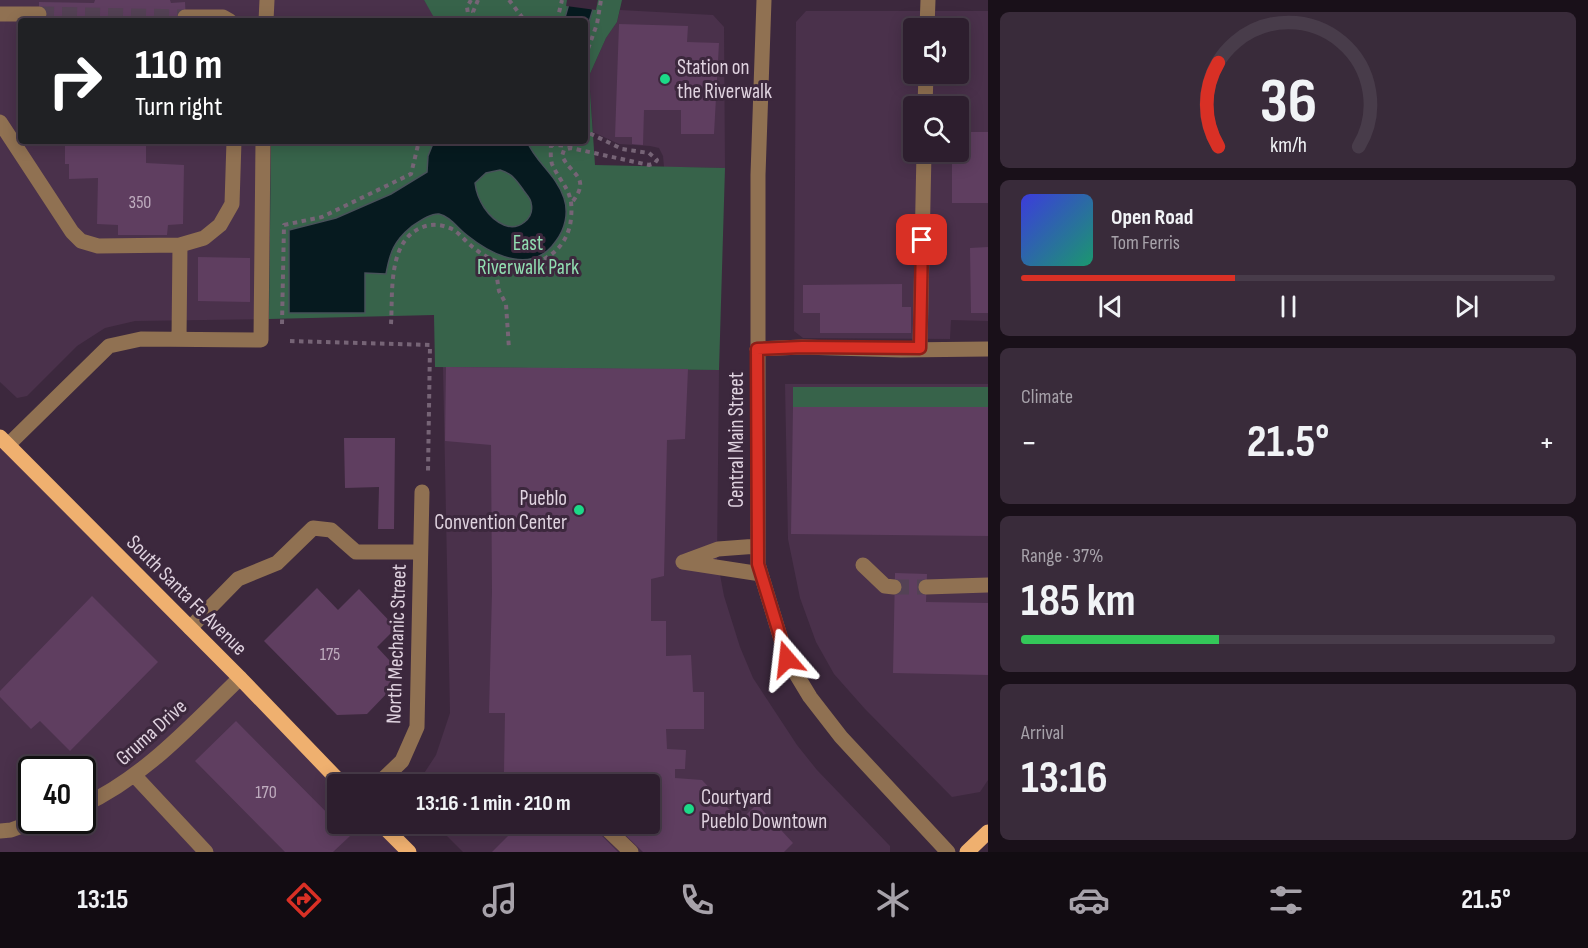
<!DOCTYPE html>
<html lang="en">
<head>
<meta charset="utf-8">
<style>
  body { margin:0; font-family:"Sofia Sans Condensed",sans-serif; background:#392b3a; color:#f1f3f6; height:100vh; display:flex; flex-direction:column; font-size:22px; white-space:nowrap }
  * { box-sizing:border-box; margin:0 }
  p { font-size:20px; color:#a7a2aa }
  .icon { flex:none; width:33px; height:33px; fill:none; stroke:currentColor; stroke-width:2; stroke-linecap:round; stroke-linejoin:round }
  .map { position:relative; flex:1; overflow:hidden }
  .side { display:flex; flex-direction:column; gap:12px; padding:12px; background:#191019; width:600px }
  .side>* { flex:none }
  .banner { position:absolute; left:18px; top:18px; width:570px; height:126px; border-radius:6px; box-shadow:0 3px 15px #0003,0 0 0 2px #483c4a; background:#202124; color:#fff; overflow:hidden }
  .controls { position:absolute; left:903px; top:18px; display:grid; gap:12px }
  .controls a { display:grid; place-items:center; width:66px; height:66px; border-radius:6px; background:#2d1e2e; box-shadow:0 3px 15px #0003,0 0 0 2px #483c4a; font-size:30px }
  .speed { position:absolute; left:18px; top:756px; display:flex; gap:12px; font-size:30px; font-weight:700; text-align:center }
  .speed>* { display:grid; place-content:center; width:78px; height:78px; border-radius:50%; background:#2d1e2e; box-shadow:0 3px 15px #0003,0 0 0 2px #483c4a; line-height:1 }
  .speed .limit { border:3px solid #111; border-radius:9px; background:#fff; color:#111 }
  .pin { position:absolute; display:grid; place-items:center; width:51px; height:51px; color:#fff; margin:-26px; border-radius:12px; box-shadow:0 3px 9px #0006 }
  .me { position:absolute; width:66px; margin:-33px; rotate:343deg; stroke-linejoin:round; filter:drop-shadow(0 0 4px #0008) }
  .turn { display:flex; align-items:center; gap:21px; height:126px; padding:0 18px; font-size:27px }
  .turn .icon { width:78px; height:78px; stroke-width:2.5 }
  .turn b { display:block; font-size:42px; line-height:51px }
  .big { font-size:45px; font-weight:700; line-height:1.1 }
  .side .card { flex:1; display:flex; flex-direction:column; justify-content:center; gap:9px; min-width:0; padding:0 21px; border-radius:9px; background:#392b3a }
  .side .dial { align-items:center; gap:0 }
  .dial svg { height:156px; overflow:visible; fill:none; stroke:#483c4a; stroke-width:7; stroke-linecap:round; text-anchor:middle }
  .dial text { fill:#f1f3f6; stroke:none }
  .song { display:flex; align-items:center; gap:18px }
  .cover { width:72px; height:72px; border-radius:9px; background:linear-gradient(135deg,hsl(240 70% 55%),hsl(160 70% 35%)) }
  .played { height:6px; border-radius:3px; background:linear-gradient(90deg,#d93025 40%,#483c4a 40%) }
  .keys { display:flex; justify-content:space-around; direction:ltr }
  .heat { display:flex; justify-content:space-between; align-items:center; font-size:33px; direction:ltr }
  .charge { height:9px; border-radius:4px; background:linear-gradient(90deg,#34c759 37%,#483c4a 0) }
  .trip { position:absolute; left:327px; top:774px; width:333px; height:60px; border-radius:6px; background:#2d1e2e; box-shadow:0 3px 15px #0003,0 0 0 2px #483c4a; font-weight:700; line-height:60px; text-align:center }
  .tab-bar { display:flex; height:96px; justify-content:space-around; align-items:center; background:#120c12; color:#a7a2aa }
  .tab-bar .icon { width:42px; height:42px }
  .tab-bar .active { color:#d93025 }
  .tab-bar b { font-size:27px; color:#f1f3f6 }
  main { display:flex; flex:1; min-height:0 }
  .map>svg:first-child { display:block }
  .built { fill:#4a314b; fill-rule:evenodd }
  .green { fill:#37634a }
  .water { fill:#061a1f; stroke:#475159; stroke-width:1.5; fill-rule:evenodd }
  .pier { fill:#3c283d }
  .building { fill:#5f3e60 }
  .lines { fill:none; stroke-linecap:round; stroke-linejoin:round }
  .minor-tunnel { stroke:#544255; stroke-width:15; stroke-dasharray:15 8; stroke-linecap:butt }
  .path { stroke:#766476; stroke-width:4; stroke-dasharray:4.5 4.5; stroke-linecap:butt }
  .minor { stroke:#907152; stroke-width:15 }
  .major { stroke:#efb06f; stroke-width:15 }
  .route-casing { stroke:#8d1f18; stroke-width:15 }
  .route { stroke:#d93025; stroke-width:10 }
  .poi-dot { fill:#1cd988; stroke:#3c283d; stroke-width:2 }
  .labels { text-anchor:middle; stroke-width:6; stroke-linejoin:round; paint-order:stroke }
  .number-label { font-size:18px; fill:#bfadbf }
  .poi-label { font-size:21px; fill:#dfd2df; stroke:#3c283d; text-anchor:start }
  .park-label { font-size:21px; fill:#91deb1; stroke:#3c283d }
  .street-label { font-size:21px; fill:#dfd2df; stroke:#3c283d }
</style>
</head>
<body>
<main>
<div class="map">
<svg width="988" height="852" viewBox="0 0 988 852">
  <rect width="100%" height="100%" fill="#3c283d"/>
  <path class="built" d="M 0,0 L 424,0 L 436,18 L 436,21 L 21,21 L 21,141 L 271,141 L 269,319 L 135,321 L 105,328 L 77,346 L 27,396 L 17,398 L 0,382 Z
    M 620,10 L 713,15 L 724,27 L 725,168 L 664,167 L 663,156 L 659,148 L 650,146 L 619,144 L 593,132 L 589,76 L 606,38 L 617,22 Z
    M 806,11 L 988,11 L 988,321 L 951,320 L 950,339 L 803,338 L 794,331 L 796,22 ZM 914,28 L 958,28 L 958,74 L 914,74 ZM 914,106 L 958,106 L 958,152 L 914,152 Z
    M 443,367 L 719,370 L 717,559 L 724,596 L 740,647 L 753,678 L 797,745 L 817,770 L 890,846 L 890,852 L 463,852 L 435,824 L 650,824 L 650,784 L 417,784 L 436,755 L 450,713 Z
    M 785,384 L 988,384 L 988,780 L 980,792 L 952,797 L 865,709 L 834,674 L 816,642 L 800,598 L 788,539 Z
    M 0,437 L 338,784 L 338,824 L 381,824 L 409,852 L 0,852 ZM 32,770 L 82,770 L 82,820 L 32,820 Z"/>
  <path class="green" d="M 424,0 L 622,0 L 617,22 L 606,38 L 589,76 L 595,165 L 725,168 L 719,370 L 435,367 L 434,315 L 269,319 L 271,141 L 585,141 L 585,21 L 436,21 Z
    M 793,387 L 988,387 L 988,407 L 793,407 Z"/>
  <path class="water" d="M 570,0 L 593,9 L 585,35 L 585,21 L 564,21 Z
    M 434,141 L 527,141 C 535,162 556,174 564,198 C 569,213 565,229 556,241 C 533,275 493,256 468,236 C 459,230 450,216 439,214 C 430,213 418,222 411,227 C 394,241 390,252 386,274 L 365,273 L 365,313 L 289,313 L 289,230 L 336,218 L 391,194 L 427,172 L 428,156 ZM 500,170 C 513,174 517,181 524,191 C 527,195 531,199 531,203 C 535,219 518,231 504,225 C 488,218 477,200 475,183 L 486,173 Z"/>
  <path class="pier" d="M 567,0 L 598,0 L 596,10 L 566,6 Z"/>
  <path class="building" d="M 95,0 L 170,0 L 171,3 L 185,2 L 186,21 L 39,21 L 39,2 L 94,3 Z
    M 619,24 L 688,26 L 687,42 L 719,43 L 714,134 L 681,134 L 681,110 L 644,110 L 643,145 L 632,144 L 632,137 L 615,137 Z
    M 958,132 L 988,132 L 988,203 L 952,203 L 952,152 L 958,152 Z
    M 65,141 L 146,141 L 146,163 L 184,165 L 183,224 L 168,225 L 167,235 L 118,235 L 118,225 L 97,224 L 98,178 L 69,179 L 69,164 L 65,164 Z
    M 988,247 L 988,313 L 971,313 L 970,248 Z
    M 198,257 L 250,258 L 250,302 L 198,301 Z
    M 902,284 L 902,307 L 911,307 L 911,333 L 820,333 L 820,313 L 803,313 L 803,285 Z
    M 446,367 L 688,369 L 685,439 L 667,440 L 664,576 L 651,579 L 651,621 L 666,621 L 666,656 L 691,655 L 693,692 L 704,692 L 704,729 L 666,729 L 667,749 L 686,750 L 685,769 L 675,769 L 675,778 L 702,780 L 740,821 L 757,804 L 793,843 L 784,852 L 643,852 L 614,824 L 650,824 L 650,784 L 576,784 L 564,773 L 504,772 L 505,713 L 489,713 L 492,592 L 491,445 L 445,441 Z
    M 793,407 L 988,407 L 988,536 L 791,534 Z
    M 344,438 L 395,438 L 394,529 L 378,529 L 379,487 L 345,488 Z
    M 895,573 L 927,574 L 926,602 L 988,603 L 988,675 L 893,673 Z
    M 317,588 L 338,610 L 359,589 L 396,628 L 377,647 L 390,661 L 391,689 L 367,714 L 337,715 L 264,641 Z
    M 92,596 L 158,662 L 70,751 L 40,721 L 31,729 L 0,697 L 0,691 Z
    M 236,721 L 350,836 L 333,852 L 285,852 L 195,761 Z
    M 513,824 L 590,824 L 618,852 L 492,852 L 514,830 Z"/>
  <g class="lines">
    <path class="minor-tunnel" d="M 39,14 L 185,17
      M 894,587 L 926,587"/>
    <path class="path" d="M 509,0 L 525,21
      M 469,21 L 467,7 L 471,0
      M 476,21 L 473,12 L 478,0
      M 557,21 L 562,0
      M 585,57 L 597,24 L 601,0
      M 552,141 L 554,145 L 573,146 L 571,141
      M 573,201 C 591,177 571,175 562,156 L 564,150 L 571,148 L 649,165 L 655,163 L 657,160 L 649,153 L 622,149 L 585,131
      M 500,262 L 497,278 L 499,291 L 506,304 L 509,349
      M 282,324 L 284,225 L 322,217 L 411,174 L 419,141
      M 391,324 C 393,293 387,240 423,227 C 433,223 444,225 454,230 C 461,235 467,243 474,248 C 494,265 523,272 546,258 C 560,250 570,235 571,218 C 574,190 562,186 552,164 C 550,157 551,148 551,141
      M 290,341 L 430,345 L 428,472"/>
    <path class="minor" d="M 764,0 L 758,175 L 758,564 L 787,659 L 810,697 L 841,737 L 948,852
      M 0,14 L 39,14
      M 185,17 L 223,17 L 230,21
      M 266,21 L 267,0
      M 927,28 L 928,0
      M 925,106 L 926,74
      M 0,122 L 72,232 L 81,241 L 98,246 L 180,245 L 204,238 L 220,225 L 232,204 L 234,141
      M 179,339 L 180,245
      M 920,348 L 924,152
      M 757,349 L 802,347 L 901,350 L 988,349
      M 8,445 L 109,346 L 141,339 L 261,340 L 263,141
      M 683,562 L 761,574
      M 683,562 L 718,549 L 758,546
      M 863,565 L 885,586 L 894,587
      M 926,587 L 988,585
      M 190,628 L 238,579 L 277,563 L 313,528 L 331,530 L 356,552 L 420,552
      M 135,776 L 206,852
      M 378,784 L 402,761 L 417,727 L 422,492
      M 509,784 L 560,782 L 562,784
      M 82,806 C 145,777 191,725 240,678
      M 602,824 L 631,852
      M 0,831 L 11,830 L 39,820"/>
    <path class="major" d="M 0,437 L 240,678 L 342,784
      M 381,824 L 409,852
      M 967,852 L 988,832"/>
  </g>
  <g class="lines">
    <g class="route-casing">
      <path id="route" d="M 787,659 L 758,564 L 757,349 L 802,347 L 920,348 L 922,240"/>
    </g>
    <use href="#route" class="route"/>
  </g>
  <g class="poi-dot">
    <circle cx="665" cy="79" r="6"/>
    <circle cx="579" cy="510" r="6"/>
    <circle cx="689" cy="809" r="6"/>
  </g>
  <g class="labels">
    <g class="number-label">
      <text x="140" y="208">350</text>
      <text x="330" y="660">175</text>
      <text x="266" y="798">170</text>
    </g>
    <g class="poi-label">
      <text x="677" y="74">Station on<tspan x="677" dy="24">the Riverwalk</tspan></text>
      <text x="567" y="505" text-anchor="end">Pueblo<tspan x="567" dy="24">Convention Center</tspan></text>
      <text x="701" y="804">Courtyard<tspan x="701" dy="24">Pueblo Downtown</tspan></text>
    </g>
    <g class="park-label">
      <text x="528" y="250">East<tspan x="528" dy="24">Riverwalk Park</tspan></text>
    </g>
    <g class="street-label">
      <text transform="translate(736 440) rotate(-90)" y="7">Central Main Street</text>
      <text transform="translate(187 595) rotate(45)" y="7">South Santa Fe Avenue</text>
      <text transform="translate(396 644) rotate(-88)" y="7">North Mechanic Street</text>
      <text transform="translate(151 732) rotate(-42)" y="7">Gruma Drive</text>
    </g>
  </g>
</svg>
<div class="controls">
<a><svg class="icon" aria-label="sound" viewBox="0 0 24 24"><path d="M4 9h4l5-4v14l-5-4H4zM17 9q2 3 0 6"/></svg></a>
<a><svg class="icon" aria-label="search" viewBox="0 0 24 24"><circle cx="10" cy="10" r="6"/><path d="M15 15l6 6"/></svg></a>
</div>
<div class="speed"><div class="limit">40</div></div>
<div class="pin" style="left:922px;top:240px;background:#d93025"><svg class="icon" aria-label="arrive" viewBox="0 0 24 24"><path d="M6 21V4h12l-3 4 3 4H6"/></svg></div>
<svg class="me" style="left:787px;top:659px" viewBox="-20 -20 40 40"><path d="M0-17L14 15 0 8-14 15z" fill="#d93025" stroke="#fff" stroke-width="4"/></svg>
<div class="trip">13:16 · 1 min · 210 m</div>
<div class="banner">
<div class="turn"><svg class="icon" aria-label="right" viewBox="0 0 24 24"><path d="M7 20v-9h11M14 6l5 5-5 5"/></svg><div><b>110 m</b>Turn right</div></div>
</div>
</div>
<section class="side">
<div class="card dial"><svg viewBox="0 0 100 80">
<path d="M14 69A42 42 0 1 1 86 69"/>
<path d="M14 69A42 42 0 0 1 14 26" stroke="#d93025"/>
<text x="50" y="56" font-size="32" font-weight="700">36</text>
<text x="50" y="72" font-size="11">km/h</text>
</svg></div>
<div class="card">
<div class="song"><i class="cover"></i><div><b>Open Road</b><p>Tom Ferris</p></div></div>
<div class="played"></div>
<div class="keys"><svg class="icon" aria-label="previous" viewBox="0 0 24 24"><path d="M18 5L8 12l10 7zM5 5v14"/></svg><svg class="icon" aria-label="pause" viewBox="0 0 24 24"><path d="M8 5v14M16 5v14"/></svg><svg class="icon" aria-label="next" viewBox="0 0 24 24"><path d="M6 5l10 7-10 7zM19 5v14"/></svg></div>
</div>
<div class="card"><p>Climate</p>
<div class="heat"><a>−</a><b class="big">21.5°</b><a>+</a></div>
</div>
<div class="card"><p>Range · 37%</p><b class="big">185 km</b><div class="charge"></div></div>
<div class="card"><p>Arrival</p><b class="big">13:16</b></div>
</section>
</main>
<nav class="tab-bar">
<b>13:15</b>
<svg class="icon active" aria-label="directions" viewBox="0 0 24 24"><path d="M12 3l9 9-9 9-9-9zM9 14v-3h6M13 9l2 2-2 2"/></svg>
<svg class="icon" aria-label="music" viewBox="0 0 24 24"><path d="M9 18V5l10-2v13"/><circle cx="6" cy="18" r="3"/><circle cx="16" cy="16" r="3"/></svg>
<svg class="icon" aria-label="phone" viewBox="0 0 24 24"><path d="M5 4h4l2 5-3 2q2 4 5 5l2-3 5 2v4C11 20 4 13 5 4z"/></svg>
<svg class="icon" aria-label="climate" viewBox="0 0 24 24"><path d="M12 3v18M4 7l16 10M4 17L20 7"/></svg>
<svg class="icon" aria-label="car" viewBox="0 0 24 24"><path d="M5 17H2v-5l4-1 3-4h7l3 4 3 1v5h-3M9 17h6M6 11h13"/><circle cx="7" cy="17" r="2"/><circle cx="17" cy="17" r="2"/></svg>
<svg class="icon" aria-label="filters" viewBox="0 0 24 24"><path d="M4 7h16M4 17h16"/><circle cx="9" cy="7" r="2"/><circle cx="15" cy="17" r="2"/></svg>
<b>21.5°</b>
</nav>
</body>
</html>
